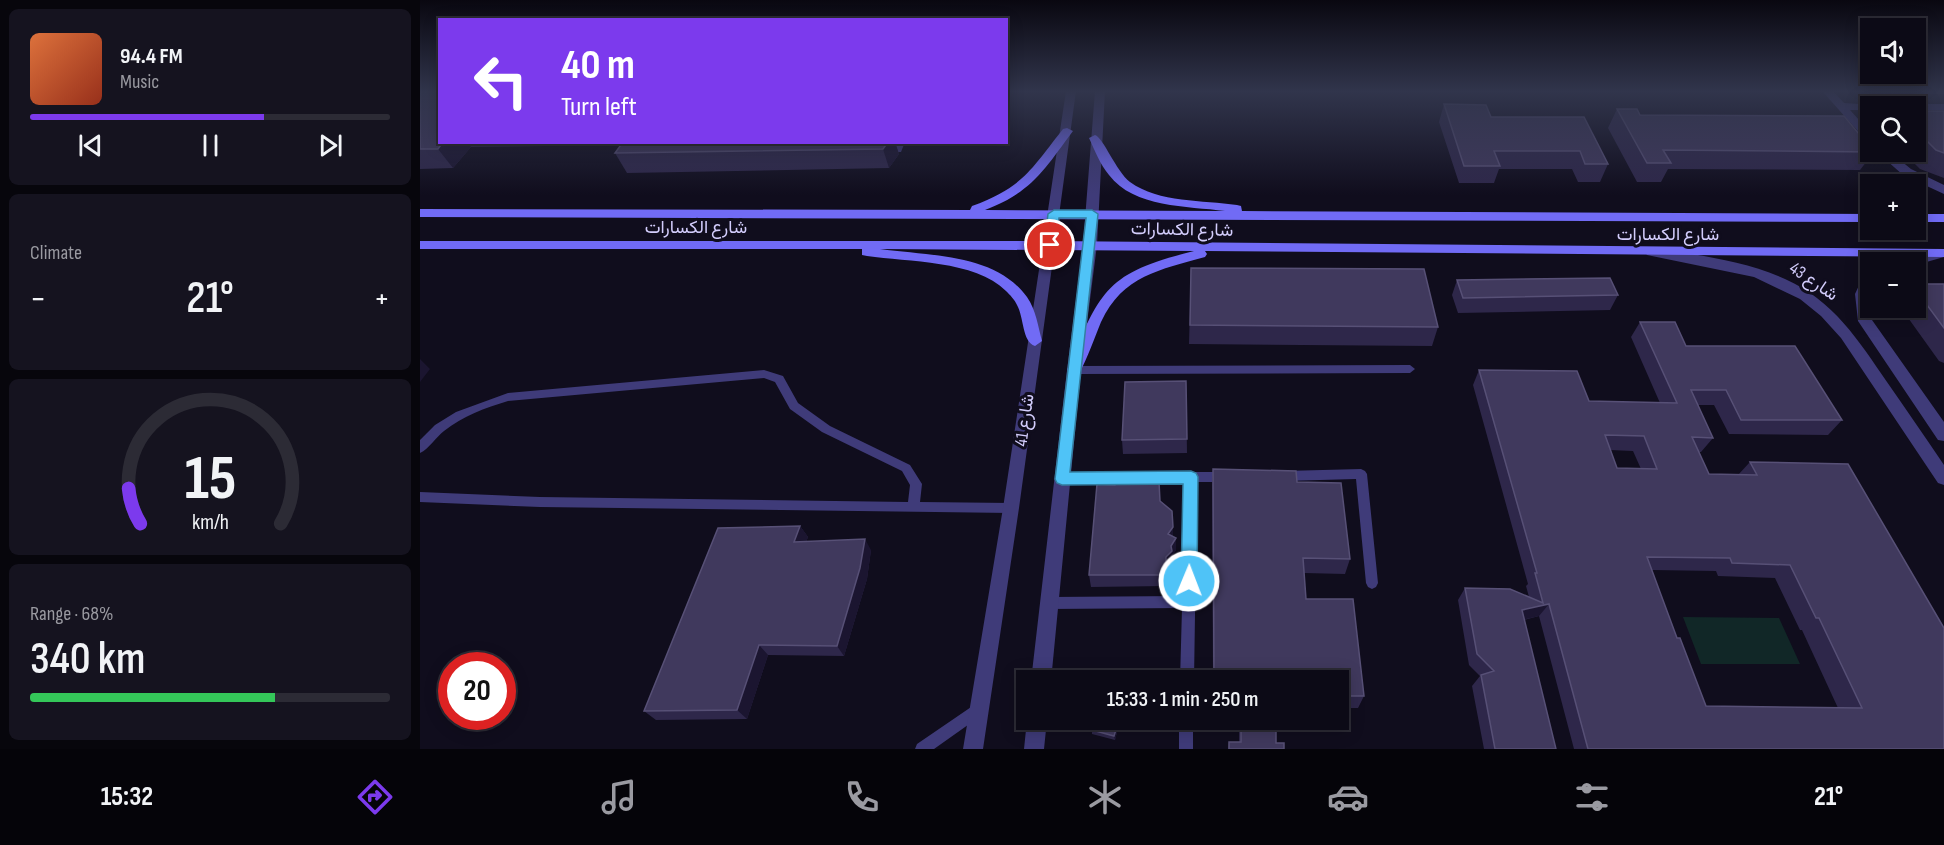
<!DOCTYPE html>
<html lang="en">
<head>
<meta charset="utf-8">
<style>
  body { margin:0; font-family:"Sofia Sans Condensed",Vazirmatn,sans-serif; background:#15131f; color:#f1f3f6; height:100vh; display:flex; flex-direction:column; font-size:22px; white-space:nowrap }
  * { box-sizing:border-box; margin:0 }
  p { font-size:20px; color:#9a9aa1 }
  .icon { flex:none; width:33px; height:33px; fill:none; stroke:currentColor; stroke-width:2; stroke-linecap:round; stroke-linejoin:round }
  .map { position:relative; flex:1; overflow:hidden }
  .details { display:flex; flex-direction:column; gap:9px; padding:9px; background:#07060c; width:420px }
  .details>* { flex:none }
  .top-card { position:absolute; left:18px; top:18px; width:570px; height:126px; border-radius:0px; box-shadow:0 3px 15px #0003,0 0 0 2px #2c2b35; background:#7c3aed; color:#fff; overflow:hidden }
  .controls { position:absolute; left:1440px; top:18px; display:grid; gap:12px }
  .controls a { display:grid; place-items:center; width:66px; height:66px; border-radius:0px; background:#0c0a16; box-shadow:0 3px 15px #0003,0 0 0 2px #2c2b35; font-size:30px }
  .speed { position:absolute; left:18px; top:652px; display:flex; gap:12px; font-size:30px; font-weight:700; text-align:center }
  .speed>* { display:grid; place-content:center; width:78px; height:78px; border-radius:50%; background:#0c0a16; box-shadow:0 3px 15px #0003,0 0 0 2px #2c2b35; line-height:1 }
  .speed .limit { border:9px solid #d22; background:#fff; color:#111 }
  .pin { position:absolute; display:grid; place-items:center; width:51px; height:51px; color:#fff; margin:-26px; border:3px solid #fff; border-radius:50%; box-shadow:0 2px 6px #0007 }
  .me { position:absolute; width:66px; margin:-33px; rotate:1deg; stroke-linejoin:round; filter:drop-shadow(0 0 4px #0008) }
  .turn { display:flex; align-items:center; gap:21px; height:126px; padding:0 24px; font-size:27px }
  .turn .icon { width:78px; height:78px; stroke-width:2.5 }
  .turn b { display:block; font-size:42px; line-height:51px }
  .big { font-size:45px; font-weight:600; line-height:1.1 }
  .details .card { flex:1; display:flex; flex-direction:column; justify-content:center; gap:9px; min-width:0; padding:0 21px; border-radius:9px; background:#15131f }
  .details .dial { align-items:center; gap:0 }
  .dial svg { height:156px; overflow:visible; fill:none; stroke:#2c2b35; stroke-width:7; stroke-linecap:round; text-anchor:middle }
  .dial text { fill:#f1f3f6; stroke:none }
  .song { display:flex; align-items:center; gap:18px }
  .cover { width:72px; height:72px; border-radius:9px; background:linear-gradient(135deg,hsl(20 70% 55%),hsl(10 70% 35%)) }
  .played { height:6px; border-radius:3px; background:linear-gradient(90deg,#7c3aed 65%,#2c2b35 65%) }
  .keys { display:flex; justify-content:space-around; direction:ltr }
  .heat { display:flex; justify-content:space-between; align-items:center; font-size:33px; direction:ltr }
  .charge { height:9px; border-radius:4px; background:linear-gradient(90deg,#34c759 68%,#2c2b35 0) }
  .trip { position:absolute; left:596px; top:670px; width:333px; height:60px; border-radius:0px; background:#0c0a16; box-shadow:0 3px 15px #0003,0 0 0 2px #2c2b35; font-weight:600; line-height:60px; text-align:center }
  .menu { display:flex; height:96px; justify-content:space-around; align-items:center; background:#050409; color:#9a9aa1 }
  .menu .icon { width:42px; height:42px }
  .menu .on { color:#7c3aed }
  .menu b { font-size:27px; color:#f1f3f6 }
  main { display:flex; flex:1; min-height:0 }
  .map>svg:first-child { display:block }
  .green { fill:#112727 }
  .lines { fill:none; stroke-linecap:round; stroke-linejoin:round }
  .lane { fill:#3f3b79; fill-rule:evenodd }
  .street { fill:#3f3b79; fill-rule:evenodd }
  .secondary { fill:#716bf5; fill-rule:evenodd }
  .wall { fill:#2e274a; fill-rule:evenodd }
  .shaded-wall { fill:#1b1530 }
  .building { fill:#40395d; stroke:#575076; stroke-width:1.5; fill-rule:evenodd }
  .route { fill:#4fc3f7; stroke:#337fa1; stroke-width:1.5 }
  .labels { text-anchor:middle; stroke-width:6; stroke-linejoin:round; paint-order:stroke }
  .street-label { font-size:18px; fill:#d3cdfc; stroke:#100d1d }
</style>
</head>
<body>
<main>
<section class="details">
<div class="card">
<div class="song"><i class="cover"></i><div><b>94.4 FM</b><p>Music</p></div></div>
<div class="played"></div>
<div class="keys"><svg class="icon" aria-label="previous" viewBox="0 0 24 24"><path d="M18 5L8 12l10 7zM5 5v14"/></svg><svg class="icon" aria-label="pause" viewBox="0 0 24 24"><path d="M8 5v14M16 5v14"/></svg><svg class="icon" aria-label="next" viewBox="0 0 24 24"><path d="M6 5l10 7-10 7zM19 5v14"/></svg></div>
</div>
<div class="card"><p>Climate</p>
<div class="heat"><a>−</a><b class="big">21°</b><a>+</a></div>
</div>
<div class="card dial"><svg viewBox="0 0 100 80">
<path d="M14 69A42 42 0 1 1 86 69"/>
<path d="M14 69A42 42 0 0 1 8 51" stroke="#7c3aed"/>
<text x="50" y="56" font-size="32" font-weight="700">15</text>
<text x="50" y="72" font-size="11">km/h</text>
</svg></div>
<div class="card"><p>Range · 68%</p><b class="big">340 km</b><div class="charge"></div></div>
</section>
<div class="map">
<svg width="1524" height="749" viewBox="0 0 1524 749">
  <rect width="100%" height="100%" fill="#100d1d"/>
  <path class="green" d="M 1263,617 L 1359,618 L 1380,664 L 1281,664 Z"/>
  <g class="lines">
    <path class="lane" d="M 477,142 L 485,142 L 481,152 L 475,152 L 474,150 Z
      M 990,365 L 995,369 L 990,373 L 654,374 L 650,373 L 649,370 L 650,367 L 654,366 Z
      M 344,370 L 363,376 L 378,403 L 410,426 L 490,465 L 502,484 L 500,502 L 591,503 L 595,504 L 597,508 L 595,512 L 591,513 L 120,507 L 0,502 L 0,492 L 120,497 L 488,502 L 490,485 L 482,471 L 402,432 L 370,409 L 355,382 L 344,378 L 88,401 C 65,408 43,416 24,431 C 16,437 9,449 0,453 L 0,440 L 15,425 L 36,412 L 88,393 Z
      M 941,469 L 945,471 L 947,474 L 958,583 L 956,587 L 952,589 L 948,587 L 946,583 L 936,479 L 864,481 L 860,479 L 858,476 L 860,473 L 864,471 Z
      M 771,472 L 807,472 L 811,474 L 813,477 L 811,480 L 807,482 L 777,482 L 774,681 L 760,681 L 762,608 L 629,609 L 624,607 L 623,603 L 624,599 L 629,597 L 762,596 L 765,482 L 642,484 L 638,482 L 636,479 L 638,476 L 642,474 Z
      M 557,703 L 562,705 L 564,710 L 562,715 L 514,749 L 495,749 L 497,744 Z
      M 759,720 L 773,720 L 773,749 L 759,749 Z"/>
    <path class="street" d="M 646,91 L 656,91 L 599,508 L 563,749 L 543,749 L 583,508 Z
      M 675,91 L 685,91 L 677,245 L 661,370 L 631,681 L 611,681 L 647,370 L 663,245 Z
      M 1402,91 L 1413,91 L 1424,103 L 1454,105 L 1455,106 L 1450,106 L 1450,110 L 1430,110 L 1450,132 L 1450,141 L 1446,140 Z
      M 1524,104 L 1524,110 L 1496,110 L 1496,106 L 1491,106 L 1496,104 Z
      M 1457,152 L 1470,152 L 1491,169 L 1524,185 L 1524,194 L 1483,175 Z
      M 1232,248 C 1277,255 1323,260 1365,279 C 1413,300 1439,341 1467,382 C 1486,409 1505,437 1524,465 L 1524,485 L 1518,483 L 1421,338 L 1401,316 L 1380,299 L 1334,277 L 1227,255 L 1225,252 L 1227,249 Z
      M 1524,249 L 1524,257 L 1496,265 L 1496,262 L 1483,262 L 1485,259 Z
      M 1450,274 L 1448,304 L 1452,320 L 1524,422 L 1524,441 L 1518,440 L 1438,321 L 1435,294 L 1441,281 Z
      M 607,720 L 627,720 L 624,749 L 604,749 Z"/>
    <path class="secondary" d="M 647,128 L 653,131 C 624,170 612,192 565,210 L 805,211 C 767,206 714,208 689,175 C 680,164 675,151 669,138 L 675,135 C 683,137 696,171 710,182 C 739,203 783,200 817,205 L 821,206 L 822,211 L 1450,214 L 1450,222 L 0,217 L 0,209 L 550,210 L 552,206 C 603,187 610,171 643,129 Z
      M 1496,214 L 1524,214 L 1524,222 L 1496,222 Z
      M 0,241 L 630,241 L 1524,249 L 1524,257 L 785,251 L 787,254 L 785,257 C 740,270 703,275 681,322 C 674,339 668,357 659,374 L 649,374 L 647,370 C 681,289 686,273 774,251 L 460,249 C 509,256 575,253 607,297 C 616,310 618,326 622,341 L 615,346 C 602,342 604,317 597,305 C 595,300 590,295 586,291 C 555,260 488,262 447,256 L 442,255 L 442,249 L 0,249 Z"/>
  </g>
  <path class="wall" d="M 0,91 L 20,142 L 475,142 L 479,154 L 469,168 L 207,173 L 195,153 L 201,145 L 51,147 L 33,168 L 0,169 Z
    M 1503,91 L 1524,91 L 1524,94 L 1506,94 Z
    M 1024,104 L 1071,117 L 1164,117 L 1188,164 L 1180,182 L 1158,182 L 1152,169 L 1079,169 L 1074,183 L 1039,183 L 1019,122 Z
    M 1197,109 L 1220,115 L 1454,152 L 1440,170 L 1248,169 L 1241,182 L 1217,182 L 1188,128 Z
    M 1496,111 L 1524,111 L 1524,178 L 1500,169 L 1483,152 L 1496,152 Z
    M 771,268 L 1018,327 L 1012,346 L 769,344 Z
    M 1037,280 L 1198,295 L 1190,310 L 1038,313 L 1032,295 Z
    M 1496,284 L 1524,284 L 1524,363 L 1519,361 L 1481,308 L 1496,308 Z
    M 1220,322 L 1266,346 L 1422,420 L 1408,435 L 1309,434 L 1294,405 L 1278,405 L 1293,438 L 1281,452 L 1279,452 L 1289,474 L 1318,475 L 1330,462 L 1524,749 L 1154,749 L 1119,616 L 1104,620 L 1136,749 L 1064,749 L 1052,686 L 1060,676 L 1049,665 L 1038,600 L 1045,588 L 1109,597 L 1106,586 L 1108,584 L 1053,385 L 1059,370 L 1169,401 L 1240,403 L 1211,337 ZM 1190,450 L 1213,451 L 1221,469 L 1197,468 ZM 1232,570 L 1296,571 L 1298,576 L 1355,578 L 1380,630 L 1382,630 L 1418,708 L 1286,706 L 1257,638 Z
    M 766,381 L 767,453 L 703,454 L 702,440 Z
    M 793,469 L 877,482 L 930,559 L 925,574 L 884,573 L 886,599 L 944,696 L 938,708 L 918,708 L 918,681 L 793,681 L 792,485 Z
    M 695,485 L 740,501 L 753,536 L 756,550 L 752,556 L 752,562 L 746,568 L 746,586 L 671,587 L 669,575 Z
    M 380,526 L 388,537 L 386,542 L 451,550 L 447,579 L 424,656 L 348,655 L 327,719 L 236,720 L 224,711 Z
    M 700,720 L 695,740 L 672,734 L 672,730 Z
    M 819,720 L 856,720 L 856,743 L 864,749 L 808,749 L 809,742 L 819,742 Z"/>
  <path class="shaded-wall" d="M 23,142 L 48,142 L 51,147 L 33,168 L 18,149 Z
    M 468,142 L 475,142 L 479,154 L 469,168 L 463,149 Z
    M 0,359 L 10,369 L 0,382 Z
    M 380,526 L 388,537 L 382,553 L 374,542 Z
    M 753,527 L 753,539 L 748,534 Z
    M 756,538 L 756,550 L 752,556 L 752,562 L 746,568 L 746,586 L 746,557 L 751,546 Z
    M 445,539 L 451,550 L 447,579 L 424,656 L 417,646 Z
    M 1129,604 L 1119,616 L 1093,622 L 1102,610 Z
    M 339,645 L 348,655 L 327,719 L 317,710 Z
    M 699,720 L 700,720 L 695,740 L 694,736 Z"/>
  <path class="building" d="M 0,91 L 20,91 L 20,142 L 23,142 L 18,149 L 0,149 Z
    M 1024,104 L 1066,105 L 1071,117 L 1164,117 L 1188,164 L 1165,164 L 1160,151 L 1074,151 L 1080,166 L 1044,166 Z
    M 1197,109 L 1217,109 L 1220,115 L 1424,116 L 1450,147 L 1450,152 L 1454,152 L 1243,150 L 1251,163 L 1227,163 Z
    M 1496,111 L 1524,111 L 1524,153 L 1516,150 L 1496,130 Z
    M 203,142 L 468,142 L 463,149 L 195,153 Z
    M 771,268 L 1004,269 L 1018,327 L 770,325 Z
    M 1190,278 L 1198,295 L 1043,298 L 1037,280 Z
    M 1496,284 L 1524,284 L 1524,328 L 1496,290 Z
    M 1220,322 L 1255,322 L 1266,346 L 1375,346 L 1422,420 L 1321,420 L 1306,390 L 1271,390 L 1293,438 L 1272,437 L 1289,474 L 1337,475 L 1330,462 L 1428,464 L 1524,628 L 1524,749 L 1168,749 L 1129,604 L 1102,610 L 1136,749 L 1075,749 L 1061,675 L 1074,671 L 1057,654 L 1045,588 L 1090,589 L 1123,603 L 1115,573 L 1117,573 L 1059,370 L 1157,371 L 1169,401 L 1257,403 ZM 1185,435 L 1224,436 L 1237,469 L 1197,468 ZM 1227,557 L 1310,558 L 1312,563 L 1370,565 L 1396,618 L 1399,618 L 1442,708 L 1286,706 L 1260,638 L 1257,638 Z
    M 766,381 L 767,439 L 702,440 L 705,382 Z
    M 793,469 L 876,471 L 877,482 L 921,483 L 930,559 L 883,558 L 886,599 L 933,599 L 944,696 L 918,696 L 918,681 L 794,681 Z
    M 696,481 L 739,482 L 740,501 L 752,511 L 753,527 L 748,534 L 756,538 L 751,546 L 752,551 L 746,557 L 746,575 L 669,575 L 677,484 L 695,485 Z
    M 380,526 L 374,542 L 445,539 L 440,568 L 417,646 L 339,645 L 317,710 L 224,711 L 298,528 Z
    M 675,720 L 699,720 L 694,736 L 672,730 Z
    M 821,720 L 856,720 L 856,743 L 864,743 L 864,749 L 809,749 L 809,742 L 821,742 Z"/>
  <linearGradient id="sky" x2="0" y2="1"><stop stop-color="#090710"/><stop offset="0.47" stop-color="#31354c"/><stop offset="1" stop-color="#31354c" stop-opacity="0"/></linearGradient>
  <rect width="1524" height="195" fill="url(#sky)"/>
  <path class="route" d="M 634,210 L 672,210 L 678,214 L 650,472 L 771,471 L 776,473 L 778,477 L 777,581 L 775,587 L 769,589 L 763,587 L 761,581 L 763,484 L 642,485 L 637,483 L 635,479 L 666,218 L 639,218 L 636,245 L 630,249 L 624,245 L 628,214 Z"/>
  <g class="labels">
    <g class="street-label">
      <text x="276" y="233">شارع الكسارات</text>
      <text transform="translate(762 229) rotate(1)" y="6">شارع الكسارات</text>
      <text x="1248" y="240">شارع الكسارات</text>
      <text transform="translate(1394 281) rotate(34)" y="6">شارع 43</text>
      <text transform="translate(604 420) rotate(-82)" y="6">شارع 41</text>
    </g>
  </g>
</svg>
<div class="controls">
<a><svg class="icon" aria-label="sound" viewBox="0 0 24 24"><path d="M4 9h4l5-4v14l-5-4H4zM17 9q2 3 0 6"/></svg></a>
<a><svg class="icon" aria-label="search" viewBox="0 0 24 24"><circle cx="10" cy="10" r="6"/><path d="M15 15l6 6"/></svg></a>
<a>+</a>
<a>−</a>
</div>
<div class="speed"><div class="limit">20</div></div>
<div class="pin" style="left:630px;top:245px;background:#d93025"><svg class="icon" aria-label="arrive" viewBox="0 0 24 24"><path d="M6 21V4h12l-3 4 3 4H6"/></svg></div>
<svg class="me" style="left:769px;top:581px" viewBox="-20 -20 40 40"><circle r="17" fill="#4fc3f7" stroke="#fff" stroke-width="3"/><path d="M0-11L8 9 0 5-8 9z" fill="#fff"/></svg>
<div class="trip">15:33 · 1 min · 250 m</div>
<div class="top-card">
<div class="turn"><svg class="icon" aria-label="left" viewBox="0 0 24 24"><path d="M17 20v-9H6M10 6l-5 5 5 5"/></svg><div><b>40 m</b>Turn left</div></div>
</div>
</div>
</main>
<nav class="menu">
<b>15:32</b>
<svg class="icon on" aria-label="directions" viewBox="0 0 24 24"><path d="M12 3l9 9-9 9-9-9zM9 14v-3h6M13 9l2 2-2 2"/></svg>
<svg class="icon" aria-label="music" viewBox="0 0 24 24"><path d="M9 18V5l10-2v13"/><circle cx="6" cy="18" r="3"/><circle cx="16" cy="16" r="3"/></svg>
<svg class="icon" aria-label="phone" viewBox="0 0 24 24"><path d="M5 4h4l2 5-3 2q2 4 5 5l2-3 5 2v4C11 20 4 13 5 4z"/></svg>
<svg class="icon" aria-label="climate" viewBox="0 0 24 24"><path d="M12 3v18M4 7l16 10M4 17L20 7"/></svg>
<svg class="icon" aria-label="car" viewBox="0 0 24 24"><path d="M5 17H2v-5l4-1 3-4h7l3 4 3 1v5h-3M9 17h6M6 11h13"/><circle cx="7" cy="17" r="2"/><circle cx="17" cy="17" r="2"/></svg>
<svg class="icon" aria-label="filters" viewBox="0 0 24 24"><path d="M4 7h16M4 17h16"/><circle cx="9" cy="7" r="2"/><circle cx="15" cy="17" r="2"/></svg>
<b>21°</b>
</nav>
</body>
</html>
